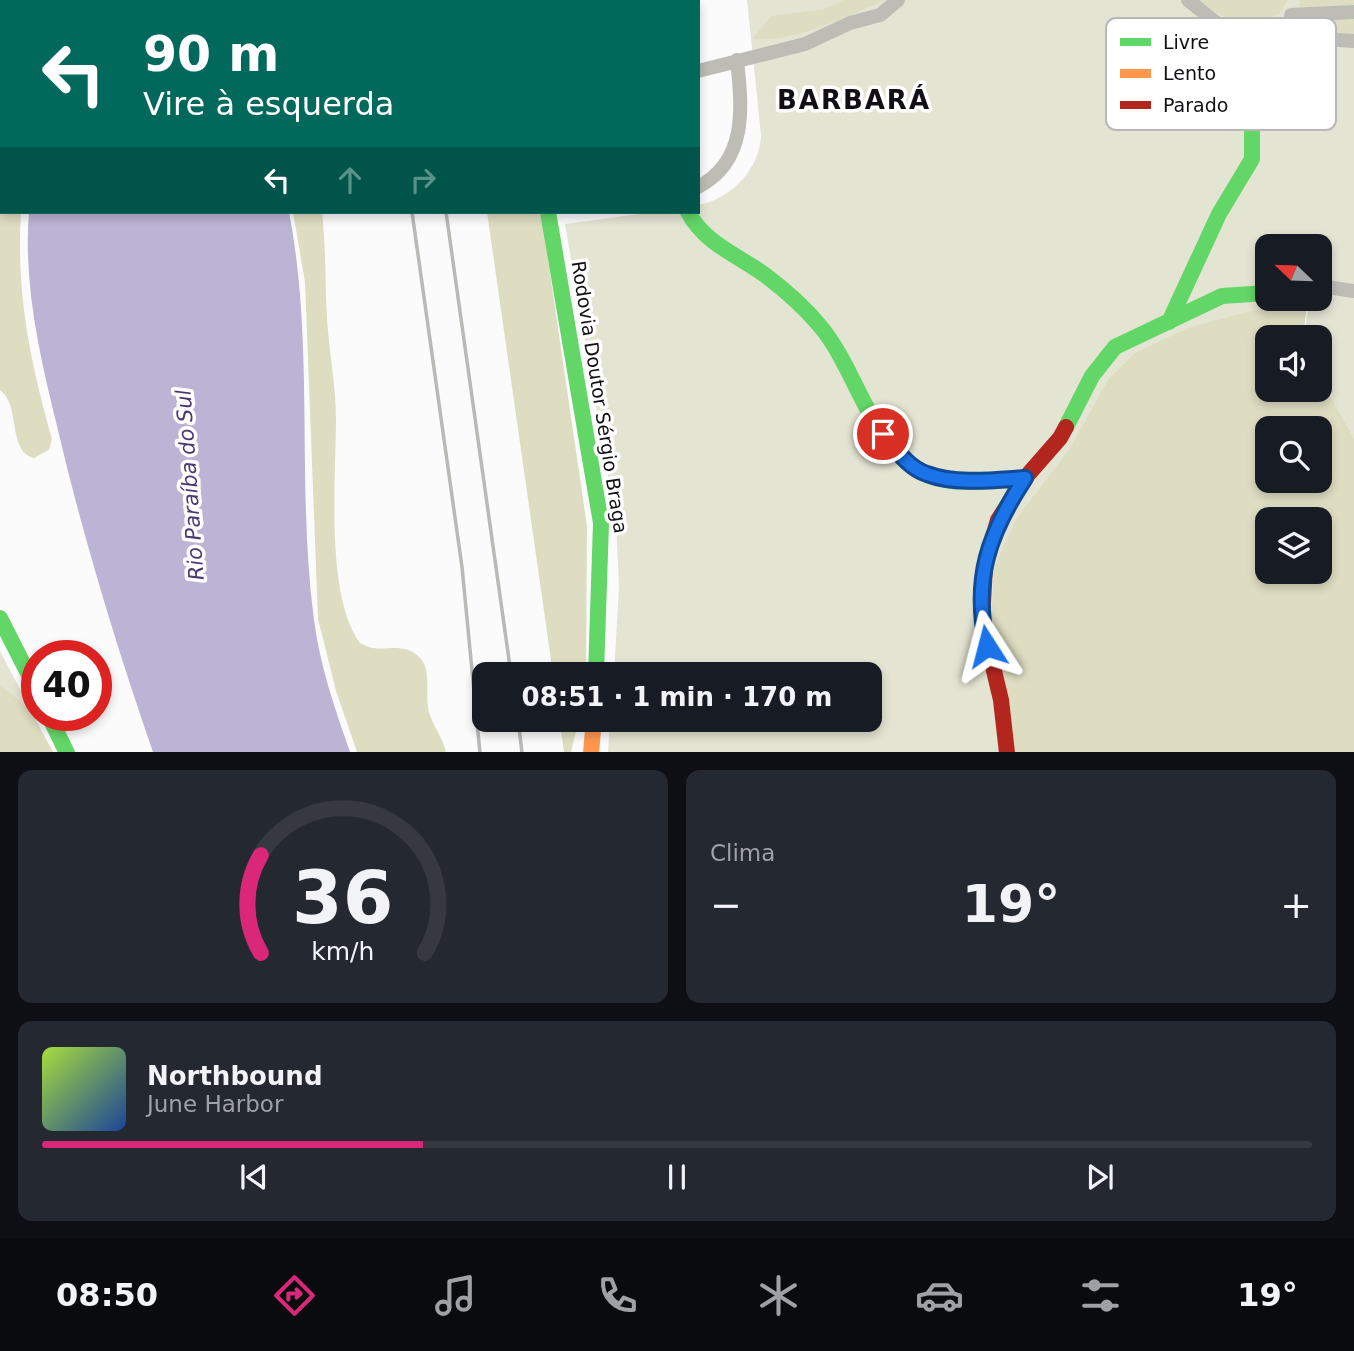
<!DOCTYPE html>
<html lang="pt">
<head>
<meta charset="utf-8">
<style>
  body { margin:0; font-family:"DejaVu Sans",sans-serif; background:#242831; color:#f1f3f6; height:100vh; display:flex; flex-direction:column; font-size:26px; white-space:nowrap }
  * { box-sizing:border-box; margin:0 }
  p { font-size:23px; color:#9ea1a6 }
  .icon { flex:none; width:38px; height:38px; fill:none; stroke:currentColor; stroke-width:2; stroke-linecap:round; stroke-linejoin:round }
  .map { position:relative; height:752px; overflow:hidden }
  .panel { display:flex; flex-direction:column; gap:18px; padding:18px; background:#0d0f14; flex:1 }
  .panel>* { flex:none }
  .top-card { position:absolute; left:0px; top:0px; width:700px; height:214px; box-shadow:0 4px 10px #0003; background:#00695c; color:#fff; overflow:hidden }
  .needle { width:46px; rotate:293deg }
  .fabs { position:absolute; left:1255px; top:234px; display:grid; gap:14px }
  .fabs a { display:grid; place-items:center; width:77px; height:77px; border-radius:14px; background:#171b24; box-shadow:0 4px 10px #0003; font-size:35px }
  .speed { position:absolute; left:21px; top:640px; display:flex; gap:14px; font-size:35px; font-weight:700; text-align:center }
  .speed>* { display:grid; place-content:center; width:91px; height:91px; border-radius:50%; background:#171b24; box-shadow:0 4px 10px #0003; line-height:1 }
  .speed .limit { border:10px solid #d22; background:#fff; color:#111 }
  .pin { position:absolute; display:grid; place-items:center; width:60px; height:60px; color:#fff; margin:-30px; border:4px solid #fff; border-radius:50%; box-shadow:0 2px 7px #0007 }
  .me { position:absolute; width:77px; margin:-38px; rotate:351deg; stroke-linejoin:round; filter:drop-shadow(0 0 5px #0008) }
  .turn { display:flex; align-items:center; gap:24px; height:147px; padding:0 28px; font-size:32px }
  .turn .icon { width:91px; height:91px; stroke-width:2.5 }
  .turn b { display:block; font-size:49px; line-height:60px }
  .lanes { display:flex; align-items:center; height:66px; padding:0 28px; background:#0003; justify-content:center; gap:35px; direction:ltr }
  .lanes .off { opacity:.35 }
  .big { font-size:52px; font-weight:700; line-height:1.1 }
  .panel .card { flex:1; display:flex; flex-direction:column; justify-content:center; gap:10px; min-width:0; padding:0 24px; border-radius:14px; background:#242831 }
  .panel .dial { align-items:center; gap:0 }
  .dial svg { height:182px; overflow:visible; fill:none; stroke:#363941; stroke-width:7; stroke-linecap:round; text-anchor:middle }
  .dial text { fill:#f1f3f6; stroke:none }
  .song { display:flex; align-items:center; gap:21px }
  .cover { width:84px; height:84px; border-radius:10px; background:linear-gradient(135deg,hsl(80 70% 55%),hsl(220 70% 35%)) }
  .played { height:7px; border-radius:4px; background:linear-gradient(90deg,#db2777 30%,#363941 30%) }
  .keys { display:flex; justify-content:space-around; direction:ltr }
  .heat { display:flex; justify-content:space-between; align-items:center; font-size:38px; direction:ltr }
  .panel .tiles { flex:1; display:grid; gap:18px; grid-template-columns:1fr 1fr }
  .card:last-child { grid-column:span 2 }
  .trip { position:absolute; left:472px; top:662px; width:410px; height:70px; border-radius:14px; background:#171b24; box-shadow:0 4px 10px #0003; font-weight:700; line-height:70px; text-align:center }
  .tabs { display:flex; height:112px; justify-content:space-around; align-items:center; background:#090b0e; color:#9ea1a6 }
  .tabs .icon { width:49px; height:49px }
  .tabs .active { color:#db2777 }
  .tabs b { font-size:32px; color:#f1f3f6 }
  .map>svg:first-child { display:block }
  .green { fill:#e4e4d3 }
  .forest { fill:#deddc2; fill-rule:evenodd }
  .water { fill:#bcb4d4 }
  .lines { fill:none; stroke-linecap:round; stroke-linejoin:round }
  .street { stroke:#bdbdb6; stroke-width:14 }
  .fast { stroke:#63d668; stroke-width:16 }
  .slow { stroke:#ff974d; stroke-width:16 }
  .jam { stroke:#b3261e; stroke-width:16 }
  .rail { stroke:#b9b9b6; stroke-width:3.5 }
  .route-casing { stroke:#114b97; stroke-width:18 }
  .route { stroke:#1a73e8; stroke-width:12 }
  .labels { text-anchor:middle; stroke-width:7; stroke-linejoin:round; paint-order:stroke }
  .street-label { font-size:19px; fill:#110f15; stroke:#fff }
  .water-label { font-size:21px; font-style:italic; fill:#493871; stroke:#fff }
  .district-label { font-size:26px; font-weight:bold; letter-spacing:2px; fill:#110f15; stroke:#fff }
  .key { fill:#fff; stroke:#b8b7b9; stroke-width:2 }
  .key-label { font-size:19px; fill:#110f15 }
</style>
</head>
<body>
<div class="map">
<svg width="1354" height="753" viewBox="0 0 1354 753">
  <rect width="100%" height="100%" fill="#fbfbfc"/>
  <path class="green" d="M 747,0 L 1354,0 L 1354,438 L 1320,377 L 1320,338 L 1303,338 L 1308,310 L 1304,299 L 1320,299 L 1320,247 L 1267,247 L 1267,299 L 1295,299 L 1189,327 L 1134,353 L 1108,379 L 1069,449 L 1017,517 L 1014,752 L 608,752 L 610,719 L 870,719 L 870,674 L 614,674 L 619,586 L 616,522 L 565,224 L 655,212 L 698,212 L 698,205 C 731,199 760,169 761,135 Z
    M 0,651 L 53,752 L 0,752 Z"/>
  <path class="forest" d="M 0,0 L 35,0 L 2,2 L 2,212 L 21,212 C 16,294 30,360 52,439 L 49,450 L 34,458 C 7,451 21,405 0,390 Z
    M 844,0 L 884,0 C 851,16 788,44 752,39 L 771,16 L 824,9 Z
    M 1198,0 L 1288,0 L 1279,14 C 1247,28 1225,21 1198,0 Z
    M 1300,0 L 1354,0 L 1354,7 L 1299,9 Z
    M 1354,19 L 1354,34 L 1303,31 L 1293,27 L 1313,20 Z
    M 293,212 L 322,212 C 326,248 325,282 327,318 C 329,352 336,385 336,419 C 336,478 325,595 360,643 C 379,654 390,644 408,650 C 437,661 423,690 429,712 C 433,726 443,738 446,752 L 357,752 L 336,691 L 318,619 L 305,282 Z
    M 487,212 L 541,212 L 587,526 L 586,674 L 553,674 Z
    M 1295,299 L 1304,299 L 1307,303 L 1303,338 L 1267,338 L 1267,390 L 1320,390 L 1320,377 L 1354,438 L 1354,752 L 1014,752 L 991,619 L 994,567 L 1017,517 L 1069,449 L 1108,379 L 1134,353 L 1189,327 ZM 1267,429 L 1320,429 L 1320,481 L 1267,481 ZM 1267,520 L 1320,520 L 1320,572 L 1267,572 Z
    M 0,686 C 29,704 36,723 53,752 L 0,752 Z
    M 559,719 L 579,719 L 571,752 L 564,752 Z"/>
  <path class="water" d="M 41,0 L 246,0 L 247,2 L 41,2 Z
    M 29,212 L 289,212 C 315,347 296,484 314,620 C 320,666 335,709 350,752 L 153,752 C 116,645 83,537 57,426 C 40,356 23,285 29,212 Z"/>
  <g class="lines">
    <path class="street" d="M 619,0 L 620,2
      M 662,0 L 662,2
      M 1188,0 L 1219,25 L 1233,29 L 1276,31 L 1307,38 L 1354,41
      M 1291,15 L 1354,12
      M 698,71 L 805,44 L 850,23 L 880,15 L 898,0
      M 698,187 C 748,161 742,107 737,60
      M 1320,286 L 1354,291"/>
    <path class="fast" d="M 548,212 L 601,523 L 596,674
      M 688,212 C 705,244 738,255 765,275 C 785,290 805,308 820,326 C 858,371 869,445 924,473 C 953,488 994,480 1025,478
      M 1169,322 L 1219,214 L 1252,159 L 1252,114 L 1233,29
      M 1066,427 L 1092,376 L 1115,347 L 1222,296 L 1267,293
      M 0,618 L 37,691
      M 49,716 L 67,753"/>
    <path class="slow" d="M 591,753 L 594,719"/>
    <path class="jam" d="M 509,0 L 509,2
      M 1007,753 L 1001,700 L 982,621 L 985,566 L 998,520 L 1025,478 L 1060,438 L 1066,427"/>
    <path class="rail" d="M 380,0 L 380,2
      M 416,0 L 417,2
      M 412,212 L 462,567 L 480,753
      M 446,212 L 511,674
      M 518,719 L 522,753"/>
  </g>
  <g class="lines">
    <g class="route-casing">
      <path id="route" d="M 883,434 C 895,448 908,468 927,474 C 956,485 995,480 1025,478 C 989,533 972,579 987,646"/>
    </g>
    <use href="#route" class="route"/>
  </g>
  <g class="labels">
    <g class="street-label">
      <text transform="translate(600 397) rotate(81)" y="7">Rodovia Doutor Sérgio Braga</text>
    </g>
    <g class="water-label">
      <text transform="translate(190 485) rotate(-94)" y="7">Rio Paraíba do Sul</text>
    </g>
    <g class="district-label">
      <text x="854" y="109">BARBARÁ</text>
    </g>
  </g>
  <rect x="1106" y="18" width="230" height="112" rx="10" class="key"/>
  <rect x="1120" y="38" width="31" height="8" fill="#63d668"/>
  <rect x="1120" y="69" width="31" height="9" fill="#ff974d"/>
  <rect x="1120" y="101" width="31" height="8" fill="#b3261e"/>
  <g class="key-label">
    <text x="1163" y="49">Livre</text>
    <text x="1163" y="80">Lento</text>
    <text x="1163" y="112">Parado</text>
  </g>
</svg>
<div class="fabs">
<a><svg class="needle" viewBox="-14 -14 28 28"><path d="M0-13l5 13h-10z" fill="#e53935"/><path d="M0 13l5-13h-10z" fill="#9ea1a6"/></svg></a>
<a><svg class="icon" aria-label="sound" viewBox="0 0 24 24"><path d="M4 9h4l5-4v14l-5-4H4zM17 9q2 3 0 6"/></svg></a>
<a><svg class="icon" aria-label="search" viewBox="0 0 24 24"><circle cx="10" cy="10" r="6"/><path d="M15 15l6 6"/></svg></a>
<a><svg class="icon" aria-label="layers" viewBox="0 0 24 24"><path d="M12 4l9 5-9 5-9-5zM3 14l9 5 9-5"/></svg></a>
</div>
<div class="speed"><div class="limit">40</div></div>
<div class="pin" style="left:883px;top:434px;background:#d93025"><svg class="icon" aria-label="arrive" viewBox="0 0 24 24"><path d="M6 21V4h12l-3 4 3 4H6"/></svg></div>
<svg class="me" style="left:987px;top:646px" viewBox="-20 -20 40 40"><path d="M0-17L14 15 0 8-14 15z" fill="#1a73e8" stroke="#fff" stroke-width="4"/></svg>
<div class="trip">08:51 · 1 min · 170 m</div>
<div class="top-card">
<div class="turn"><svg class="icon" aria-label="left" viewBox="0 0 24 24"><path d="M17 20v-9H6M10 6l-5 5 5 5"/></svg><div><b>90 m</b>Vire à esquerda</div></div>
<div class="lanes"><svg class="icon" aria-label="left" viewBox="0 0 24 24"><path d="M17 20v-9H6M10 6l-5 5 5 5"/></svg><svg class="icon off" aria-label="ahead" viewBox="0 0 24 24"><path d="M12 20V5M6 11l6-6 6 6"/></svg><svg class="icon off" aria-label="right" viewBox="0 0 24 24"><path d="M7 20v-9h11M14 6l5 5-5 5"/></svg></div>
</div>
</div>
<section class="panel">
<div class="tiles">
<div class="card dial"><svg viewBox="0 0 100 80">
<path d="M14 69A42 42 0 1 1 86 69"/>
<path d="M14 69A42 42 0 0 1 14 26" stroke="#db2777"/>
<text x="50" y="56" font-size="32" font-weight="700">36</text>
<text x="50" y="72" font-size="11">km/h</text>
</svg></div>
<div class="card"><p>Clima</p>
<div class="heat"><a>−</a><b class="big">19°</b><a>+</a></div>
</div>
<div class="card">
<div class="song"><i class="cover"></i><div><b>Northbound</b><p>June Harbor</p></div></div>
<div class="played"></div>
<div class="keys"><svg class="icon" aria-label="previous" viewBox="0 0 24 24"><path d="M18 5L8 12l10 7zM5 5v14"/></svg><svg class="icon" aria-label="pause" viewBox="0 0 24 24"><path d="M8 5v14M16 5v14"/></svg><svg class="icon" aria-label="next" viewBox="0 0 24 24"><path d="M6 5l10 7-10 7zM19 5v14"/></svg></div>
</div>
</div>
</section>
<nav class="tabs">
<b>08:50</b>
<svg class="icon active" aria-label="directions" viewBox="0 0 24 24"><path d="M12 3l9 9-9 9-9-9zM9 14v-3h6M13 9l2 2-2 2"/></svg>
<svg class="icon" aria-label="music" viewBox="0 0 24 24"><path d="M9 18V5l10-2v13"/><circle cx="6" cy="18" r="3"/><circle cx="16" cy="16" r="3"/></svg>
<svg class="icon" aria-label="phone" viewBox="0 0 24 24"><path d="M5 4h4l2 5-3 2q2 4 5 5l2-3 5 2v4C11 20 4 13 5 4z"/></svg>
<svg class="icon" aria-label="climate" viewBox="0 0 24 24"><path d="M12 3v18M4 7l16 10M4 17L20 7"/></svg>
<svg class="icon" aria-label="car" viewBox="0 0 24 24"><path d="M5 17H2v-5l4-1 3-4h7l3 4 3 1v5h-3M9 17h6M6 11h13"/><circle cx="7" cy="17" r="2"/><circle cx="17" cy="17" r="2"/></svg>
<svg class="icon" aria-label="filters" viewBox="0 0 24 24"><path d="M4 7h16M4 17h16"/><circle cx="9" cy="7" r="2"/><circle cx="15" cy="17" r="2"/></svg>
<b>19°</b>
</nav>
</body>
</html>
